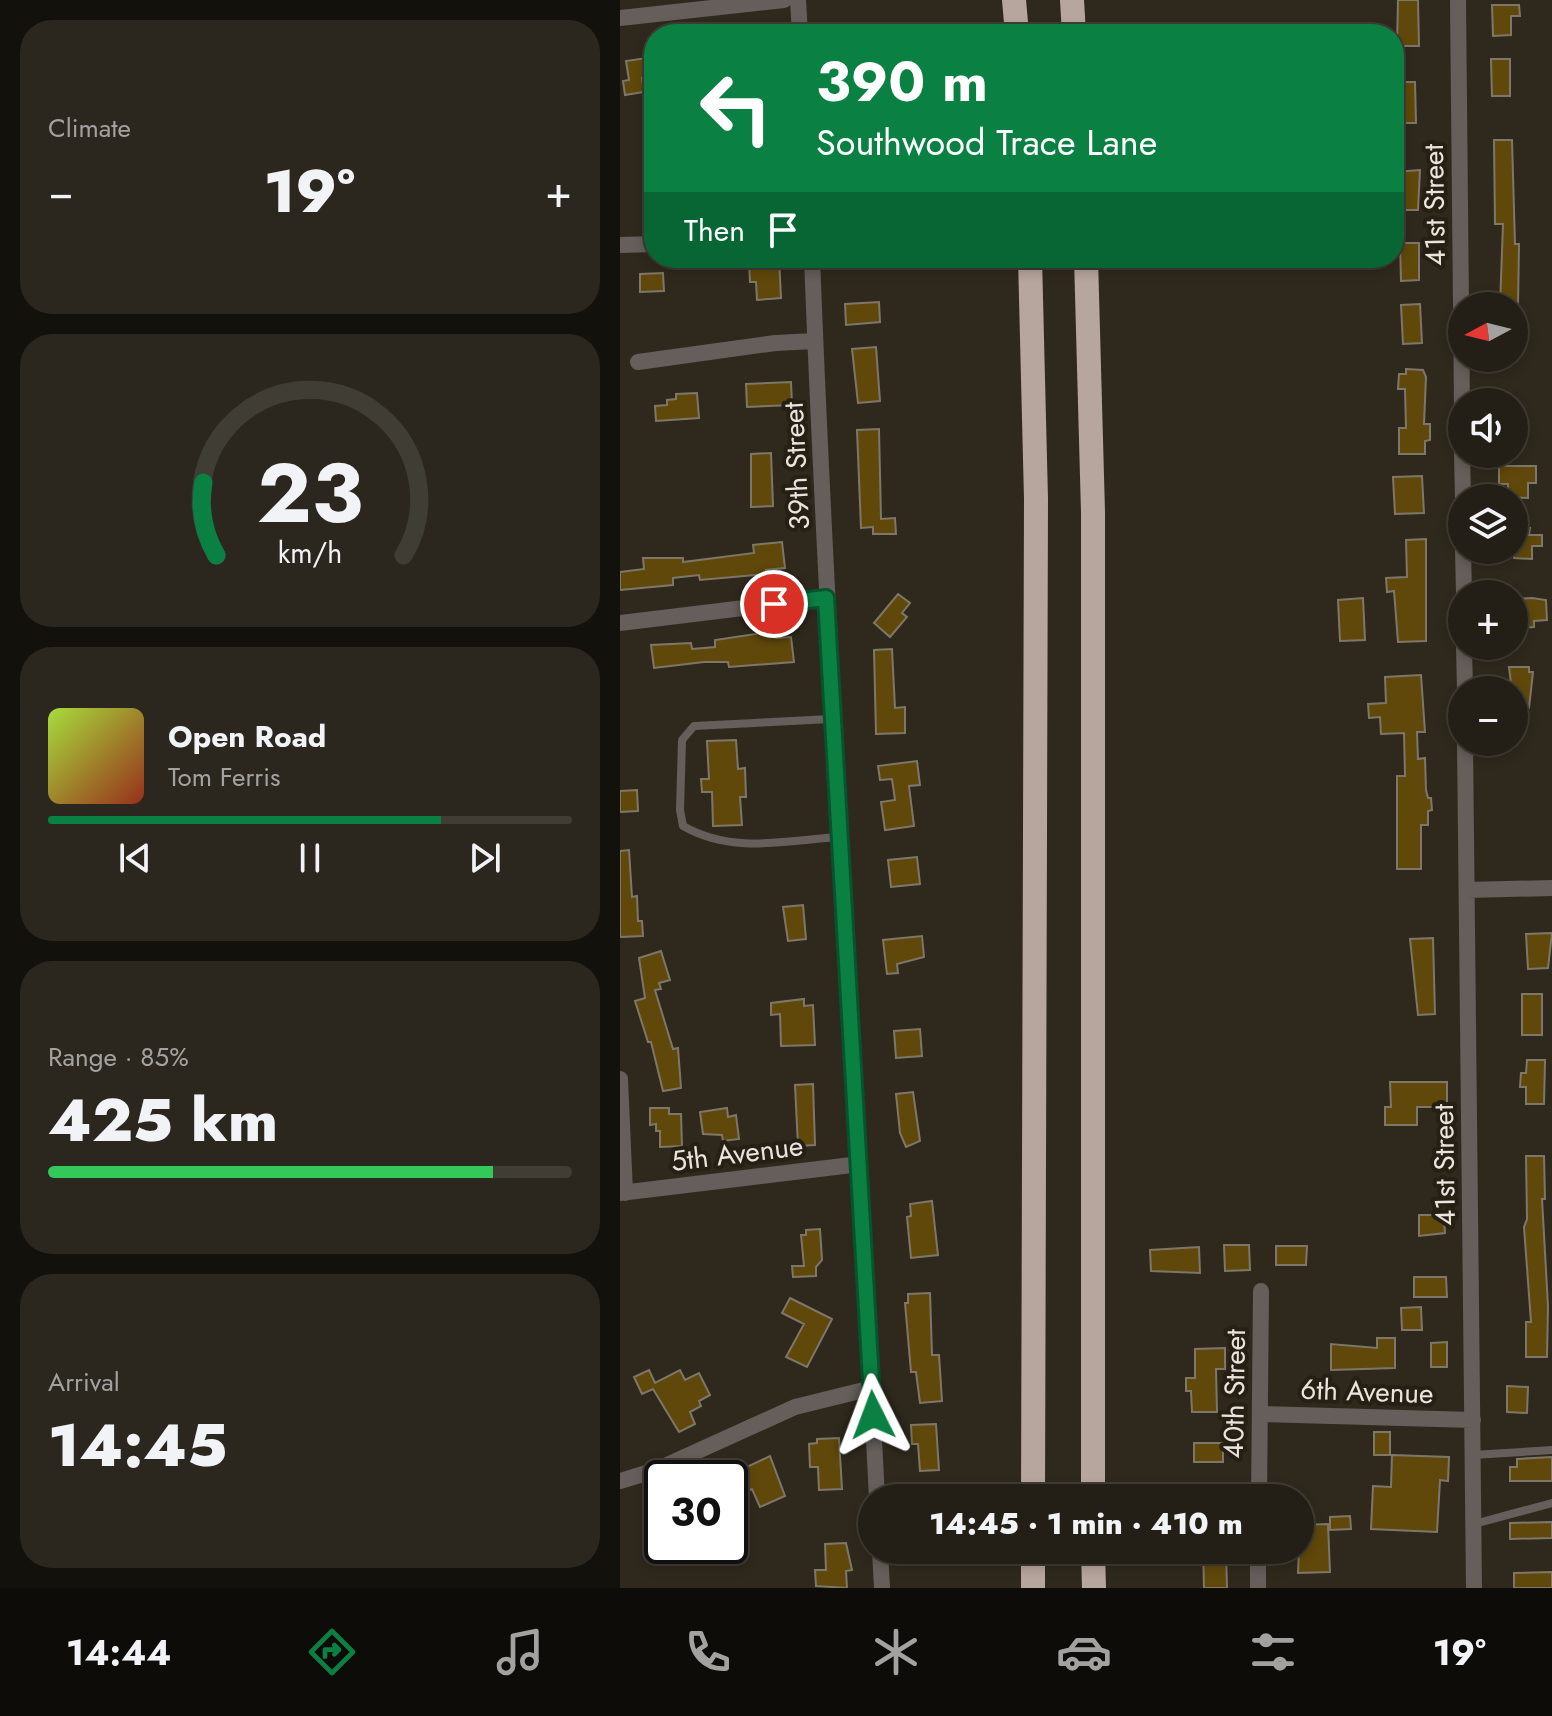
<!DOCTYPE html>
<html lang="en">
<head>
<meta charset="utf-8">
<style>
  body { margin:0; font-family:Jost,sans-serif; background:#2b271f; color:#f1f3f6; height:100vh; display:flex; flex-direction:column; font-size:30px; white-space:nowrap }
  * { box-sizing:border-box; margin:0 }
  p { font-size:26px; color:#a3a2a1 }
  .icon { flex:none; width:44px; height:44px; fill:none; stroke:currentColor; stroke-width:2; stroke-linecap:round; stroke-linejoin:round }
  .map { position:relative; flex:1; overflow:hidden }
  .panel { display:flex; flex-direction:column; gap:20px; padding:20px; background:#13110c; width:620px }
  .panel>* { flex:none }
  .top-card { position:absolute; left:24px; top:24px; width:760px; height:244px; border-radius:32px; box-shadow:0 4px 12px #0003,0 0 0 2px #403d35; background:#0b8043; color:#fff; overflow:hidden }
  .needle { width:52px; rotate:263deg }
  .controls { position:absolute; left:828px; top:292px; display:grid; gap:16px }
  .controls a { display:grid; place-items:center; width:80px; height:80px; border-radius:50%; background:#231f16; box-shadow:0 4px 12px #0003,0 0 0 2px #403d35; font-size:40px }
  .speed { position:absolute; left:24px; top:1460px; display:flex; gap:16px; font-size:40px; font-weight:700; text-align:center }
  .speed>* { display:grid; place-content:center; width:104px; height:104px; border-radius:50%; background:#231f16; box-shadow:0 4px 12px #0003,0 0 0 2px #403d35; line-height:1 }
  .speed .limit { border:4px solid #111; border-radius:12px; background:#fff; color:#111 }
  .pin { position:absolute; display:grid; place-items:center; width:68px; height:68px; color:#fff; margin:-34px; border:4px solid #fff; border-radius:50%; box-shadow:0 2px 8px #0007 }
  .me { position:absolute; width:88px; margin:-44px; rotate:357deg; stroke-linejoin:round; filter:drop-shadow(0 0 6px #0008) }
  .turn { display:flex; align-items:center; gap:28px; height:168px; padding:0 40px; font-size:36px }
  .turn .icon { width:104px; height:104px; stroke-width:2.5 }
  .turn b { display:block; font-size:56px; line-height:68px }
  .then { display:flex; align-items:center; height:76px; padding:0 40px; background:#0003; gap:16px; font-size:30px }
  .big { font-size:60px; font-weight:800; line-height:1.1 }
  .panel .tile { flex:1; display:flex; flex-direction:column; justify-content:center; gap:12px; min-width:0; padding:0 28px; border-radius:32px; background:#2b271f }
  .panel .dial { align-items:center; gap:0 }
  .dial svg { height:208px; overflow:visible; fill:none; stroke:#403d35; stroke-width:7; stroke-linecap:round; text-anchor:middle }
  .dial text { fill:#f1f3f6; stroke:none }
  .song { display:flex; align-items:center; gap:24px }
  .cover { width:96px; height:96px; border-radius:12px; background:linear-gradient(135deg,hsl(80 70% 55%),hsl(10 70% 35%)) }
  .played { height:8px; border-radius:4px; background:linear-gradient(90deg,#0b8043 75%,#403d35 75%) }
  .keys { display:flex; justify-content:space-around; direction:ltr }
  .heat { display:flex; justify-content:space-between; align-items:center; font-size:44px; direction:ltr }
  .charge { height:12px; border-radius:6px; background:linear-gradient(90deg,#34c759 85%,#403d35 0) }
  .trip { position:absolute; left:238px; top:1484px; width:456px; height:80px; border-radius:40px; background:#231f16; box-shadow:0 4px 12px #0003,0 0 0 2px #403d35; font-weight:800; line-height:80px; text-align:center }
  .menu { display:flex; height:128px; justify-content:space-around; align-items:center; background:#0e0c09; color:#a3a2a1 }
  .menu .icon { width:56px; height:56px }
  .menu .current { color:#0b8043 }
  .menu b { font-size:36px; color:#f1f3f6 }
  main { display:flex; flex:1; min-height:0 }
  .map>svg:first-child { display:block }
  .building { fill:#60480a; stroke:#7e7769; stroke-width:2 }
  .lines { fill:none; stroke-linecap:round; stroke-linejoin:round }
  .lane { stroke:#655e5b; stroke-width:8 }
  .street { stroke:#655e5b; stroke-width:16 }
  .highway { stroke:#b7a69e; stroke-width:24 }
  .route-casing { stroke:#07532c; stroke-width:20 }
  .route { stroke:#0b8043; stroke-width:14 }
  .labels { text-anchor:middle; stroke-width:8; stroke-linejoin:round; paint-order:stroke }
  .street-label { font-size:28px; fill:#e9e5de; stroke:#251f14 }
</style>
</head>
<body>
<main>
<section class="panel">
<div class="tile"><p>Climate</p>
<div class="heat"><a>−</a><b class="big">19°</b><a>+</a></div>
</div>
<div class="tile dial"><svg viewBox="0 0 100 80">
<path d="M14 69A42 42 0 1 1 86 69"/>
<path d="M14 69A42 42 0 0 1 9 41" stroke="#0b8043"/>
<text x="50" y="56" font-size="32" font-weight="700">23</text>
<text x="50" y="72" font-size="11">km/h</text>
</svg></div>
<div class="tile">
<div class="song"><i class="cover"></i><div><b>Open Road</b><p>Tom Ferris</p></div></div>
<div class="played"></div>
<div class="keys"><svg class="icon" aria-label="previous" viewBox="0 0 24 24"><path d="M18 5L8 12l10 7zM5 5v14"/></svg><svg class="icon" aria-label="pause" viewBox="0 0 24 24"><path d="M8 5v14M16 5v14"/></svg><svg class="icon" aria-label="next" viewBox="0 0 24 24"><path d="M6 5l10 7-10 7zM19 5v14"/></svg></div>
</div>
<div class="tile"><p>Range · 85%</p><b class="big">425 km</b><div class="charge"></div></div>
<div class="tile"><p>Arrival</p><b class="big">14:45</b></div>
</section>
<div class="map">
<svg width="932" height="1588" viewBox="0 0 932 1588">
  <rect width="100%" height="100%" fill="#2f291d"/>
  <path class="building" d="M 778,0 L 798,0 L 799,46 L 777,46 Z
    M 872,5 L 899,5 L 900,16 L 891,16 L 891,35 L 873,36 Z
    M 34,57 L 34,77 L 22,78 L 24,92 L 5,95 L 3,81 L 9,80 L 6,61 Z
    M 871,59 L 890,59 L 890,96 L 872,96 Z
    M 774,82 L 795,82 L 796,123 L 774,123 Z
    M 874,140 L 892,140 L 895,244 L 899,244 L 898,306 L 880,306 L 883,224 L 875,224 Z
    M 800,170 L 798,210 L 779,210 L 778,196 L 774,197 L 774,172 Z
    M 780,243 L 799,243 L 799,280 L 781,281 Z
    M 135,258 L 159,258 L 161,298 L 137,300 L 136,282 L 130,282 L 129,263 L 136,263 Z
    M 43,273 L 44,291 L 20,292 L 20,274 Z
    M 259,302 L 260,322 L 226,325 L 225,304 Z
    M 800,304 L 802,343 L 783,344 L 781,305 Z
    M 256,347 L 260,401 L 238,403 L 232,349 Z
    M 786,369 L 803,370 L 806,377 L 804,424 L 810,424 L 810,440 L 805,441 L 805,454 L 779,454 L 779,428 L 786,428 L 785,389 L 778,389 L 779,374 L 786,374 Z
    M 171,382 L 172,405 L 127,407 L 126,384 Z
    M 77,393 L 79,418 L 36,421 L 35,406 L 47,405 L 47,400 L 56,399 L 56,394 Z
    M 259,429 L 261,519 L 275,518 L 276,534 L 253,534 L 253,527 L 241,528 L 237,430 Z
    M 151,453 L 153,506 L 131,507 L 131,454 Z
    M 879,466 L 916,466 L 916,483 L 908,483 L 908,498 L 888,497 L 888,484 L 879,484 Z
    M 802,476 L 804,513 L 775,514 L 773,477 Z
    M 894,527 L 910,528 L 909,535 L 922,535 L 922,546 L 912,546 L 912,559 L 894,558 Z
    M 806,539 L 806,641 L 778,642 L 774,591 L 767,592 L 766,578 L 787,577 L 786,540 Z
    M 162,542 L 165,568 L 146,570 L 146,574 L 80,580 L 79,575 L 53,578 L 53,585 L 0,590 L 0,572 L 24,569 L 23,558 L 63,558 L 63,562 L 134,553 L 133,545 Z
    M 278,594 L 290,603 L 282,613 L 287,617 L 270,637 L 254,623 Z
    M 743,598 L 745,640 L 720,641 L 718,600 Z
    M 912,598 L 926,600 L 927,620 L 914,621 L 914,627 L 894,628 L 894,599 Z
    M 149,632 L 156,638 L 171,637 L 174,662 L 109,667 L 108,662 L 84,662 L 34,668 L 31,645 L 71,643 L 72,649 L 95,647 L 95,640 Z
    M 272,649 L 275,708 L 285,707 L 285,733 L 256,734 L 254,650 Z
    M 889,667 L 909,667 L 909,672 L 913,672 L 909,708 L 894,708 Z
    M 801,675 L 805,732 L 797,732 L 798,759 L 805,758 L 806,790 L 808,798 L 811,798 L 812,810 L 808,811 L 808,825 L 801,825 L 801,869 L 777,869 L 777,776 L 785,776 L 784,733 L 761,734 L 760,717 L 749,718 L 748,704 L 766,703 L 765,677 Z
    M 116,740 L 118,769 L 125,768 L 126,797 L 120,797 L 122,825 L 93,826 L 92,792 L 82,792 L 81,779 L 89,779 L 87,741 Z
    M 297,761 L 300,785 L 289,786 L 294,826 L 265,830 L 261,802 L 275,800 L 272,779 L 260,780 L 258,766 Z
    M 17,790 L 18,811 L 0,812 L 0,791 Z
    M 9,850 L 12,897 L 17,896 L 18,921 L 22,921 L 23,936 L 0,937 L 0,851 Z
    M 297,857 L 300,884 L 271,887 L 268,860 Z
    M 183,905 L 186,939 L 168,941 L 163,907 Z
    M 932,933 L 928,968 L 908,969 L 906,934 Z
    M 302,936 L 304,957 L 277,964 L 278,973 L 267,974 L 263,940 Z
    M 813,938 L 815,1014 L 798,1015 L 790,939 Z
    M 41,951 L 50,980 L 39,983 L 41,989 L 35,990 L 53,1049 L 58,1048 L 61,1088 L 43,1091 L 31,1042 L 28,1042 L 15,1001 L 25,998 L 19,958 Z
    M 902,994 L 922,994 L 922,1035 L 902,1035 Z
    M 184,999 L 184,1006 L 193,1005 L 195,1045 L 161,1046 L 160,1014 L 151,1015 L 151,1003 Z
    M 300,1029 L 302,1056 L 276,1058 L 274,1031 Z
    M 907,1060 L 925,1060 L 924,1104 L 906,1104 L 906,1087 L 900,1087 L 901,1073 L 906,1073 Z
    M 770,1082 L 827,1082 L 827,1107 L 797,1107 L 797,1125 L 765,1125 L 765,1107 L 771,1107 Z
    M 193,1084 L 195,1145 L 178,1146 L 175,1085 Z
    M 293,1092 L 300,1141 L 286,1147 L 280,1133 L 276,1094 Z
    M 30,1108 L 49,1108 L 49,1114 L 61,1114 L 62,1146 L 40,1147 L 40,1131 L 36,1131 L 36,1124 L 30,1125 Z
    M 107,1108 L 108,1117 L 116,1115 L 119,1139 L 103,1141 L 102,1135 L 83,1134 L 80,1112 Z
    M 906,1156 L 924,1156 L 925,1199 L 922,1199 L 928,1306 L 927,1357 L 906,1357 L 906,1322 L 911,1322 L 904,1227 L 907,1219 Z
    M 312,1201 L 318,1255 L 291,1258 L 287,1217 L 291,1216 L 290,1204 Z
    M 799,1215 L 819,1215 L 819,1219 L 824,1219 L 825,1233 L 799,1236 Z
    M 200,1229 L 202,1260 L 196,1267 L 196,1276 L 173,1277 L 172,1266 L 184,1266 L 181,1235 L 186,1235 L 186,1230 Z
    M 604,1245 L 629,1245 L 630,1270 L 605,1271 Z
    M 656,1246 L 687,1246 L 686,1265 L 656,1265 Z
    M 579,1247 L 580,1273 L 531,1271 L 530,1250 Z
    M 794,1277 L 826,1277 L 827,1297 L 794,1297 Z
    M 310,1293 L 312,1355 L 319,1355 L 322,1401 L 300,1403 L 296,1372 L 291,1372 L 285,1303 L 288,1303 L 288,1294 Z
    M 170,1298 L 212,1319 L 187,1367 L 166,1357 L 184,1324 L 162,1313 Z
    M 801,1307 L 802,1330 L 782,1330 L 781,1308 Z
    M 757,1338 L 775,1338 L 775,1368 L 711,1370 L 711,1344 L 757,1348 Z
    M 827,1342 L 827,1367 L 811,1367 L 811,1343 Z
    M 605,1348 L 605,1369 L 596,1369 L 597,1412 L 572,1412 L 571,1391 L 566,1391 L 566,1378 L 575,1378 L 575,1349 Z
    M 29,1370 L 35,1383 L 60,1370 L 65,1380 L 79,1373 L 90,1395 L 79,1401 L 81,1406 L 70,1412 L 75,1424 L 59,1432 L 33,1389 L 22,1394 L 14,1377 Z
    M 887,1386 L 908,1387 L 907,1413 L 887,1412 Z
    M 316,1424 L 319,1470 L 300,1471 L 298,1444 L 292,1444 L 291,1425 Z
    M 754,1432 L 770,1432 L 770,1455 L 754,1455 Z
    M 219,1438 L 222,1489 L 199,1490 L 198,1467 L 190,1467 L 189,1444 L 197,1443 L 197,1439 Z
    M 574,1443 L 603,1443 L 603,1462 L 574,1462 Z
    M 772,1455 L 829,1457 L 828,1481 L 820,1480 L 817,1532 L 751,1529 L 753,1486 L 771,1487 Z
    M 150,1456 L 165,1496 L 140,1507 L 132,1489 L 113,1498 L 110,1475 Z
    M 932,1457 L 932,1481 L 890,1481 L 890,1467 L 897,1467 L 897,1459 Z
    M 585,1486 L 611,1486 L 611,1498 L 585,1498 Z
    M 730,1516 L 731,1529 L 710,1530 L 710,1517 Z
    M 932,1522 L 932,1538 L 890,1539 L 890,1523 Z
    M 708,1524 L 710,1572 L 678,1573 L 680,1525 Z
    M 39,1525 L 42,1546 L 32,1549 L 27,1528 Z
    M 226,1543 L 232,1570 L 226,1571 L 227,1588 L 196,1586 L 195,1570 L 206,1570 L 205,1544 Z
    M 583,1550 L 606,1550 L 607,1588 L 584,1588 Z
    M 932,1572 L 932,1588 L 894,1588 L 894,1573 Z"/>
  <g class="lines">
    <path class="lane" d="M 211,719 L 74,726 L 62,740 L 60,810 L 63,826 C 112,854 164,841 218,837
      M 853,1455 L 932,1450
      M 854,1524 L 932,1503"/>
    <path class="street" d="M 178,0 L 180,34
      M 838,0 L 842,409
      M 0,18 L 164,0
      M 0,245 L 34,244
      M 192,258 C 208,672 236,1084 257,1498
      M 18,362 L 155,343 L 195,341
      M 842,454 L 843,498
      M 843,550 L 844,594
      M 0,623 L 206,598
      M 844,646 L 845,690
      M 845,742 L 854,1588
      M 847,890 L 932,888
      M 0,1079 L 5,1193
      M 0,1193 L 240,1164
      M 640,1414 L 853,1420
      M 0,1481 L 36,1470 L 175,1407 L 252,1388
      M 639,1498 L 641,1291
      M 260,1550 L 262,1588
      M 638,1588 L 638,1550"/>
    <path class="highway" d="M 394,0 L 397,34
      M 452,0 L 454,34
      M 410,258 L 416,499 L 413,1498
      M 466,258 L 473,512 L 473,1498
      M 473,1550 L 474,1588
      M 413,1588 L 413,1550"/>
  </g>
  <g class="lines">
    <g class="route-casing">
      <path id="route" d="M 154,604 L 206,598 L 253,1415"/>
    </g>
    <use href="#route" class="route"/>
  </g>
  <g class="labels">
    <g class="street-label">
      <text transform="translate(814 205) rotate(-91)" y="10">41st Street</text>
      <text transform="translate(176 466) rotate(-93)" y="10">39th Street</text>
      <text transform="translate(117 1153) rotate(-7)" y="10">5th Avenue</text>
      <text transform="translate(824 1165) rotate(-91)" y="10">41st Street</text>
      <text transform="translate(747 1391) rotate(2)" y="10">6th Avenue</text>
      <text transform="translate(614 1394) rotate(-89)" y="10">40th Street</text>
    </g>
  </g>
</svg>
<div class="controls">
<a><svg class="needle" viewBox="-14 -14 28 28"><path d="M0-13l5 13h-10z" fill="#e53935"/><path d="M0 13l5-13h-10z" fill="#a3a2a1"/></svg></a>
<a><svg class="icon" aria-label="sound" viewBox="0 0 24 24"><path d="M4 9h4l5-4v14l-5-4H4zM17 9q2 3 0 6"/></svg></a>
<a><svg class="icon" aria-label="layers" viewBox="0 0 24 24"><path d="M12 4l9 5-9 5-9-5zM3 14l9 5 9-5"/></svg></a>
<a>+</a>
<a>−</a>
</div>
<div class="speed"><div class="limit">30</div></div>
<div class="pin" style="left:154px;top:604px;background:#d93025"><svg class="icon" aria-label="arrive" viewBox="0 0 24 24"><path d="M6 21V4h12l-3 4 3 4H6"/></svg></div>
<svg class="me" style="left:253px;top:1415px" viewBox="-20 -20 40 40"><path d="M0-17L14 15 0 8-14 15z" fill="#0b8043" stroke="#fff" stroke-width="4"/></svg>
<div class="trip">14:45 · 1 min · 410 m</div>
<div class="top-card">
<div class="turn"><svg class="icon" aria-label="left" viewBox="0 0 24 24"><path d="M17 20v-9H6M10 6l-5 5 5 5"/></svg><div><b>390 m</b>Southwood Trace Lane</div></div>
<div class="then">Then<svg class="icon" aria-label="arrive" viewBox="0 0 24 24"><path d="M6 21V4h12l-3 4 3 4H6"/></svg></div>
</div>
</div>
</main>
<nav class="menu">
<b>14:44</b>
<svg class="icon current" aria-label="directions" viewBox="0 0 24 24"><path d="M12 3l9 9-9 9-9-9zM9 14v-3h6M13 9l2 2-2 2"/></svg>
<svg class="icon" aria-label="music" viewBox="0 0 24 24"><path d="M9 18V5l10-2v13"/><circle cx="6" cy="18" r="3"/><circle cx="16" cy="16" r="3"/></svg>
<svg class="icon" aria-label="phone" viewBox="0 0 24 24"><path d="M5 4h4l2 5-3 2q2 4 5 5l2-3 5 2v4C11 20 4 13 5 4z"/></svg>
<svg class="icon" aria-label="climate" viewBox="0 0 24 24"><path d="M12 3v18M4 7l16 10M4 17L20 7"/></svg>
<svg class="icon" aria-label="car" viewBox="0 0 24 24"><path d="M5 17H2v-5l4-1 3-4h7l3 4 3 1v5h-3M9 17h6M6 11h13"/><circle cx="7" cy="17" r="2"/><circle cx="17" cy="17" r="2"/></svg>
<svg class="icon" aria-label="filters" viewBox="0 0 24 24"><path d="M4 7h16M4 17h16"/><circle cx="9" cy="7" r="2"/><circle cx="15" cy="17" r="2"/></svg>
<b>19°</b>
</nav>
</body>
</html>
